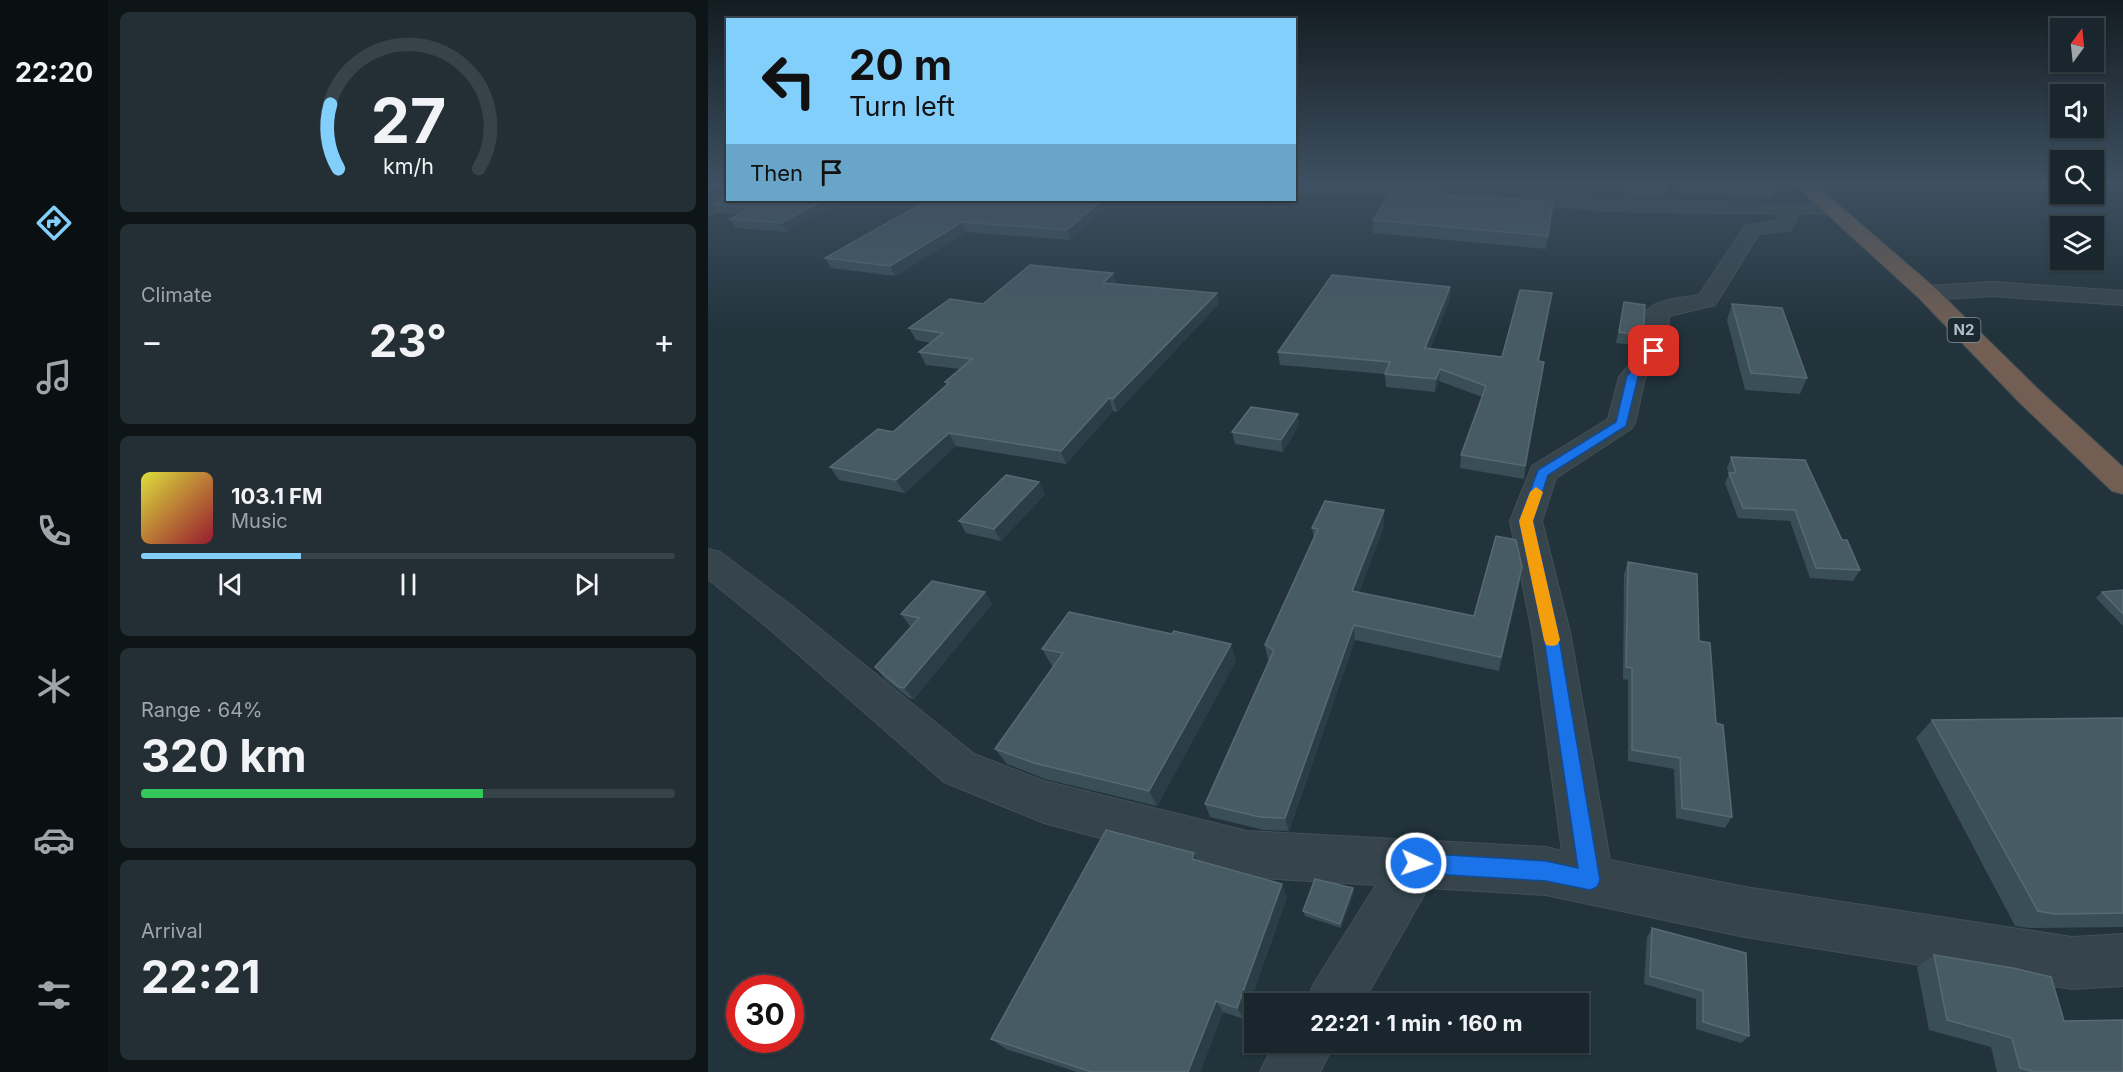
<!DOCTYPE html>
<html lang="en">
<head>
<meta charset="utf-8">
<style>
  body { margin:0; font-family:Inter,sans-serif; background:#232e35; color:#f1f3f6; height:100vh; display:flex; flex-direction:column; font-size:22px; white-space:nowrap }
  * { box-sizing:border-box; margin:0 }
  p { font-size:20px; color:#9fa5aa }
  .icon { flex:none; width:33px; height:33px; fill:none; stroke:currentColor; stroke-width:2; stroke-linecap:round; stroke-linejoin:round }
  .map { position:relative; flex:1; overflow:hidden }
  .drawer { display:flex; flex-direction:column; gap:12px; padding:12px; background:#0e1519; width:600px }
  .drawer>* { flex:none }
  .top-card { position:absolute; left:18px; top:18px; width:570px; height:183px; border-radius:0px; box-shadow:0 2px 4px #0004,0 0 0 2px #384349; background:#83cffb; color:#111; overflow:hidden }
  .needle { width:39px; rotate:15deg }
  .tools { position:absolute; left:1342px; top:18px; display:grid; gap:12px }
  .tools a { display:grid; place-items:center; width:54px; height:54px; border-radius:0px; background:#1a262d; box-shadow:0 2px 4px #0004,0 0 0 2px #384349; font-size:30px }
  .speed { position:absolute; left:18px; top:975px; display:flex; gap:12px; font-size:30px; font-weight:700; text-align:center }
  .speed>* { display:grid; place-content:center; width:78px; height:78px; border-radius:50%; background:#1a262d; box-shadow:0 2px 4px #0004,0 0 0 2px #384349; line-height:1 }
  .speed .limit { border:9px solid #d22; background:#fff; color:#111 }
  .pin { position:absolute; display:grid; place-items:center; width:51px; height:51px; color:#fff; margin:-26px; border-radius:12px; box-shadow:0 3px 9px #0006 }
  .me { position:absolute; width:66px; margin:-33px; rotate:93deg; stroke-linejoin:round; filter:drop-shadow(0 0 4px #0008) }
  .turn { display:flex; align-items:center; gap:21px; height:126px; padding:0 24px; font-size:27px }
  .turn .icon { width:78px; height:78px; stroke-width:2.5 }
  .turn b { display:block; font-size:42px; line-height:51px }
  .then { display:flex; align-items:center; height:57px; padding:0 24px; background:#0003; gap:12px; font-size:22px }
  .big { font-size:45px; font-weight:700; line-height:1.1 }
  .drawer .widget { flex:1; display:flex; flex-direction:column; justify-content:center; gap:9px; min-width:0; padding:0 21px; border-radius:9px; background:#232e35 }
  .drawer .dial { align-items:center; gap:0 }
  .dial svg { height:156px; overflow:visible; fill:none; stroke:#384349; stroke-width:7; stroke-linecap:round; text-anchor:middle }
  .dial text { fill:#f1f3f6; stroke:none }
  .song { display:flex; align-items:center; gap:18px }
  .cover { width:72px; height:72px; border-radius:9px; background:linear-gradient(135deg,hsl(60 70% 55%),hsl(350 70% 35%)) }
  .played { height:6px; border-radius:3px; background:linear-gradient(90deg,#83cffb 30%,#384349 30%) }
  .keys { display:flex; justify-content:space-around; direction:ltr }
  .heat { display:flex; justify-content:space-between; align-items:center; font-size:33px; direction:ltr }
  .charge { height:9px; border-radius:4px; background:linear-gradient(90deg,#34c759 64%,#384349 0) }
  .trip { position:absolute; left:536px; top:993px; width:345px; height:60px; border-radius:0px; background:#1a262d; box-shadow:0 2px 4px #0004,0 0 0 2px #384349; font-weight:700; line-height:60px; text-align:center }
  main { display:flex; flex:1; min-height:0 }
  .dock { display:flex; flex-direction:column; width:108px; justify-content:space-around; align-items:center; background:#0a0f12; color:#9fa5aa }
  .dock .icon { width:42px; height:42px }
  .dock .active { color:#83cffb }
  .dock b { font-size:27px; color:#f1f3f6 }
  .map>svg:first-child { display:block }
  .lines { fill:none; stroke-linecap:round; stroke-linejoin:round }
  .minor-casing { stroke:#425058; stroke-width:2 }
  .highway-casing { stroke:#414f57; stroke-width:2 }
  .minor { fill:#36444c; fill-rule:evenodd }
  .highway { fill:#725e52; fill-rule:evenodd }
  .wall { fill:#3a4e58 }
  .shaded-wall { fill:#2b3e48 }
  .building { fill:#475b64; stroke:#576a74; stroke-width:1.5 }
  .route { fill:#1a73e8; stroke:#114b97; stroke-width:1.5 }
  .slow { fill:#f59e0b }
  .labels { text-anchor:middle; stroke-width:6; stroke-linejoin:round; paint-order:stroke }
  .shield { fill:#1b2931; stroke:#84929b; stroke-width:1.5 }
  .shield-label { font-size:15px; font-weight:bold; fill:#b1bfc8 }
</style>
</head>
<body>
<main>
<nav class="dock">
<b>22:20</b>
<svg class="icon active" aria-label="directions" viewBox="0 0 24 24"><path d="M12 3l9 9-9 9-9-9zM9 14v-3h6M13 9l2 2-2 2"/></svg>
<svg class="icon" aria-label="music" viewBox="0 0 24 24"><path d="M9 18V5l10-2v13"/><circle cx="6" cy="18" r="3"/><circle cx="16" cy="16" r="3"/></svg>
<svg class="icon" aria-label="phone" viewBox="0 0 24 24"><path d="M5 4h4l2 5-3 2q2 4 5 5l2-3 5 2v4C11 20 4 13 5 4z"/></svg>
<svg class="icon" aria-label="climate" viewBox="0 0 24 24"><path d="M12 3v18M4 7l16 10M4 17L20 7"/></svg>
<svg class="icon" aria-label="car" viewBox="0 0 24 24"><path d="M5 17H2v-5l4-1 3-4h7l3 4 3 1v5h-3M9 17h6M6 11h13"/><circle cx="7" cy="17" r="2"/><circle cx="17" cy="17" r="2"/></svg>
<svg class="icon" aria-label="filters" viewBox="0 0 24 24"><path d="M4 7h16M4 17h16"/><circle cx="9" cy="7" r="2"/><circle cx="15" cy="17" r="2"/></svg>
</nav>
<section class="drawer">
<div class="widget dial"><svg viewBox="0 0 100 80">
<path d="M14 69A42 42 0 1 1 86 69"/>
<path d="M14 69A42 42 0 0 1 10 36" stroke="#83cffb"/>
<text x="50" y="56" font-size="32" font-weight="700">27</text>
<text x="50" y="72" font-size="11">km/h</text>
</svg></div>
<div class="widget"><p>Climate</p>
<div class="heat"><a>−</a><b class="big">23°</b><a>+</a></div>
</div>
<div class="widget">
<div class="song"><i class="cover"></i><div><b>103.1 FM</b><p>Music</p></div></div>
<div class="played"></div>
<div class="keys"><svg class="icon" aria-label="previous" viewBox="0 0 24 24"><path d="M18 5L8 12l10 7zM5 5v14"/></svg><svg class="icon" aria-label="pause" viewBox="0 0 24 24"><path d="M8 5v14M16 5v14"/></svg><svg class="icon" aria-label="next" viewBox="0 0 24 24"><path d="M6 5l10 7-10 7zM19 5v14"/></svg></div>
</div>
<div class="widget"><p>Range · 64%</p><b class="big">320 km</b><div class="charge"></div></div>
<div class="widget"><p>Arrival</p><b class="big">22:21</b></div>
</section>
<div class="map">
<svg width="1415" height="1072" viewBox="0 0 1415 1072">
  <rect width="100%" height="100%" fill="#22333c"/>
  <g class="lines">
    <g class="minor-casing">
      <path id="minor" d="M 586,183 L 770,188 L 898,199 L 1129,205 L 1131,209 L 1129,213 L 1090,214 L 1083,230 L 1051,234 L 1007,305 L 961,316 L 959,351 L 937,378 L 927,423 L 923,429 L 848,478 L 834,521 L 862,632 L 902,860 L 1037,887 L 1364,937 L 1415,934 L 1415,986 L 1364,989 L 1037,937 L 838,895 L 720,888 L 654,1004 L 598,1004 L 605,985 L 668,885 L 539,877 L 336,823 L 236,782 L 58,626 L 0,579 L 0,549 L 12,552 L 84,606 L 266,754 L 336,781 L 539,831 L 838,847 L 854,851 L 824,632 L 802,521 L 824,466 L 900,419 L 911,377 L 934,350 L 937,313 C 947,298 975,298 991,295 L 1037,226 L 1069,220 L 1071,214 L 898,211 L 770,198 L 586,193 Z
        M 20,193 L 20,200 L 28,200 L 27,202 L 0,216 L 0,202 Z
        M 1284,282 L 1415,291 L 1415,305 L 1284,296 L 1219,300 L 1211,298 L 1208,293 L 1211,288 L 1219,286 Z
        M 567,1042 L 627,1042 L 612,1072 L 552,1072 Z"/>
    </g>
    <g class="highway-casing">
      <path id="highway" d="M 1084,182 L 1104,182 L 1227,288 L 1332,391 L 1415,467 L 1415,494 L 1404,491 L 1312,403 L 1211,298 Z"/>
    </g>
    <use href="#minor" class="minor"/>
    <use href="#highway" class="highway"/>
  </g>
  <path class="wall" d="M 665,182 L 737,182 L 735,185 Z
    M 918,182 L 959,182 L 956,198 L 917,197 Z
    M 968,182 L 1056,182 L 1067,191 L 1065,198 L 971,193 Z
    M 728,194 L 845,202 L 838,249 L 665,233 L 665,220 Z
    M 20,200 L 136,200 L 78,232 L 28,228 L 22,219 L 29,215 L 11,213 L 5,204 Z
    M 220,200 L 394,200 L 396,209 L 362,240 L 258,232 L 187,276 L 123,268 L 117,258 Z
    M 408,284 L 511,304 L 409,412 L 405,411 L 358,464 L 248,446 L 197,493 L 131,480 L 122,467 L 185,432 L 239,385 L 237,382 L 252,369 L 218,365 L 211,352 L 223,343 L 208,340 L 201,328 L 275,304 Z
    M 844,293 L 831,361 L 834,375 L 816,479 L 752,468 L 753,455 L 774,397 L 731,381 L 727,392 L 678,387 L 677,374 L 572,365 L 570,352 L 742,299 L 722,349 L 794,357 Z
    M 916,302 L 935,335 L 932,346 L 908,343 Z
    M 1024,304 L 1099,378 L 1092,394 L 1037,390 L 1019,320 Z
    M 591,425 L 575,452 L 527,444 L 524,432 Z
    M 1023,457 L 1134,540 L 1152,570 L 1145,581 L 1102,578 L 1082,521 L 1030,518 L 1017,483 L 1021,474 L 1019,468 Z
    M 337,494 L 293,541 L 258,533 L 251,521 Z
    M 676,510 L 676,526 L 651,592 L 766,616 L 812,582 L 791,671 L 647,640 L 581,831 L 556,830 L 502,817 L 497,804 L 561,660 L 560,660 L 557,645 L 606,539 L 604,528 Z
    M 920,562 L 991,641 L 1008,723 L 1024,817 L 1017,828 L 968,818 L 966,769 L 920,761 L 920,680 L 915,679 L 916,574 Z
    M 1415,590 L 1415,626 L 1388,598 L 1394,592 Z
    M 277,592 L 284,604 L 206,699 L 201,698 L 177,679 L 167,667 L 204,626 L 202,626 L 193,614 Z
    M 334,649 L 528,661 L 449,806 L 337,779 L 299,764 L 287,749 L 346,666 L 344,666 Z
    M 1415,718 L 1415,927 L 1322,928 L 1307,926 L 1208,738 L 1224,720 Z
    M 486,853 L 490,861 L 579,897 L 536,1019 L 515,1012 L 492,1072 L 369,1072 L 298,1049 L 283,1039 Z
    M 645,888 L 646,893 L 633,928 L 597,916 L 595,911 Z
    M 944,928 L 1041,1036 L 1033,1043 L 988,1029 L 988,999 L 936,984 L 939,937 Z
    M 1226,955 L 1356,1021 L 1415,1072 L 1289,1072 L 1283,1047 L 1221,1030 L 1209,967 Z"/>
  <path class="shaded-wall" d="M 15,182 L 18,192 L 0,200 L 0,189 Z
    M 116,200 L 136,200 L 78,232 L 73,223 Z
    M 394,200 L 396,209 L 362,240 L 359,230 Z
    M 254,222 L 258,232 L 187,276 L 182,266 Z
    M 405,273 L 409,285 L 395,283 Z
    M 742,287 L 742,299 L 717,361 L 717,348 Z
    M 509,293 L 511,304 L 409,412 L 405,399 Z
    M 844,293 L 842,305 L 828,374 L 830,361 Z
    M 836,362 L 834,375 L 816,479 L 817,466 Z
    M 732,369 L 731,381 L 727,392 L 728,379 Z
    M 401,398 L 405,411 L 358,464 L 353,451 Z
    M 590,414 L 591,425 L 575,452 L 573,440 Z
    M 241,433 L 248,446 L 197,493 L 188,480 Z
    M 331,482 L 337,494 L 293,541 L 286,529 Z
    M 676,510 L 676,526 L 646,606 L 644,591 Z
    M 814,567 L 812,582 L 791,671 L 793,657 Z
    M 277,592 L 284,604 L 206,699 L 196,688 Z
    M 646,625 L 647,640 L 581,831 L 577,818 Z
    M 523,644 L 528,661 L 449,806 L 441,791 Z
    M 486,853 L 493,867 L 484,859 Z
    M 574,884 L 579,897 L 536,1019 L 529,1008 Z
    M 645,888 L 646,893 L 633,928 L 632,924 Z
    M 508,1001 L 515,1012 L 492,1072 L 480,1072 Z"/>
  <path class="building" d="M 0,182 L 15,182 L 0,189 Z
    M 15,182 L 20,182 L 20,189 L 17,189 Z
    M 919,182 L 959,182 L 958,189 L 919,188 Z
    M 971,182 L 1056,182 L 1067,191 L 972,186 Z
    M 687,186 L 728,187 L 724,194 L 845,202 L 840,236 L 665,220 Z
    M 20,195 L 20,200 L 116,200 L 73,223 L 22,219 L 43,208 L 5,204 Z
    M 220,200 L 394,200 L 359,230 L 254,222 L 182,266 L 117,258 Z
    M 322,265 L 405,273 L 395,283 L 509,293 L 405,399 L 401,398 L 353,451 L 241,433 L 188,480 L 122,467 L 170,429 L 185,432 L 241,383 L 237,382 L 264,359 L 211,352 L 235,333 L 201,328 L 242,299 L 275,304 Z
    M 624,275 L 742,287 L 717,348 L 794,357 L 812,290 L 844,293 L 830,361 L 836,362 L 817,466 L 753,455 L 778,386 L 732,369 L 728,379 L 677,374 L 682,362 L 570,352 Z
    M 916,302 L 937,305 L 935,335 L 911,332 Z
    M 1024,304 L 1074,308 L 1099,378 L 1043,373 Z
    M 543,407 L 590,414 L 573,440 L 524,432 Z
    M 1023,457 L 1097,460 L 1134,540 L 1139,540 L 1152,570 L 1108,568 L 1087,510 L 1035,508 L 1021,473 L 1028,473 Z
    M 298,475 L 331,482 L 286,529 L 251,521 Z
    M 617,501 L 676,510 L 644,591 L 766,616 L 788,536 L 808,540 L 814,567 L 793,657 L 646,625 L 577,818 L 552,817 L 497,804 L 566,650 L 557,645 L 610,529 L 604,528 Z
    M 920,562 L 989,574 L 991,641 L 1002,643 L 1008,723 L 1015,725 L 1024,817 L 974,808 L 972,758 L 924,750 L 924,668 L 918,667 Z
    M 224,581 L 277,592 L 196,688 L 191,687 L 167,667 L 211,618 L 193,614 Z
    M 1415,590 L 1415,614 L 1394,592 Z
    M 361,612 L 464,634 L 466,631 L 523,644 L 441,791 L 326,763 L 287,749 L 355,653 L 334,649 Z
    M 1415,718 L 1415,913 L 1346,914 L 1330,911 L 1224,720 Z
    M 398,830 L 486,853 L 484,859 L 574,884 L 529,1008 L 508,1001 L 480,1072 L 384,1072 L 283,1039 Z
    M 607,879 L 645,888 L 632,924 L 595,911 Z
    M 944,928 L 1038,953 L 1041,1036 L 995,1022 L 995,991 L 942,976 Z
    M 1226,955 L 1305,968 L 1343,977 L 1356,1021 L 1415,1020 L 1415,1072 L 1326,1072 L 1312,1068 L 1304,1038 L 1239,1020 Z"/>
  <linearGradient id="sky" x2="0" y2="1"><stop stop-color="#131c21"/><stop offset="0.55" stop-color="#3e5061"/><stop offset="1" stop-color="#3e5061" stop-opacity="0"/></linearGradient>
  <rect width="1415" height="332" fill="url(#sky)"/>
  <path class="route" d="M 946,348 L 951,351 L 930,377 L 918,426 L 840,475 L 825,521 L 850,632 L 892,880 L 889,887 L 882,890 L 838,881 L 708,873 L 701,870 L 699,863 L 701,856 L 708,853 L 838,861 L 870,868 L 835,632 L 811,521 L 830,470 L 908,422 L 919,376 L 942,349 Z"/>
  <path class="slow" d="M 828,487 L 835,492 L 825,521 L 852,640 L 849,645 L 844,646 L 838,645 L 836,640 L 811,521 L 822,492 Z"/>
  <g class="labels">
    <rect class="shield" x="1239.5" y="318" width="33" height="24" rx="4.5"/>
    <g class="shield-label">
      <text x="1256" y="335">N2</text>
    </g>
  </g>
</svg>
<div class="tools">
<a><svg class="needle" viewBox="-14 -14 28 28"><path d="M0-13l5 13h-10z" fill="#e53935"/><path d="M0 13l5-13h-10z" fill="#9fa5aa"/></svg></a>
<a><svg class="icon" aria-label="sound" viewBox="0 0 24 24"><path d="M4 9h4l5-4v14l-5-4H4zM17 9q2 3 0 6"/></svg></a>
<a><svg class="icon" aria-label="search" viewBox="0 0 24 24"><circle cx="10" cy="10" r="6"/><path d="M15 15l6 6"/></svg></a>
<a><svg class="icon" aria-label="layers" viewBox="0 0 24 24"><path d="M12 4l9 5-9 5-9-5zM3 14l9 5 9-5"/></svg></a>
</div>
<div class="speed"><div class="limit">30</div></div>
<div class="pin" style="left:946px;top:351px;background:#d93025"><svg class="icon" aria-label="arrive" viewBox="0 0 24 24"><path d="M6 21V4h12l-3 4 3 4H6"/></svg></div>
<svg class="me" style="left:708px;top:863px" viewBox="-20 -20 40 40"><circle r="17" fill="#1a73e8" stroke="#fff" stroke-width="3"/><path d="M0-11L8 9 0 5-8 9z" fill="#fff"/></svg>
<div class="trip">22:21 · 1 min · 160 m</div>
<div class="top-card">
<div class="turn"><svg class="icon" aria-label="left" viewBox="0 0 24 24"><path d="M17 20v-9H6M10 6l-5 5 5 5"/></svg><div><b>20 m</b>Turn left</div></div>
<div class="then">Then<svg class="icon" aria-label="arrive" viewBox="0 0 24 24"><path d="M6 21V4h12l-3 4 3 4H6"/></svg></div>
</div>
</div>
</main>
</body>
</html>
